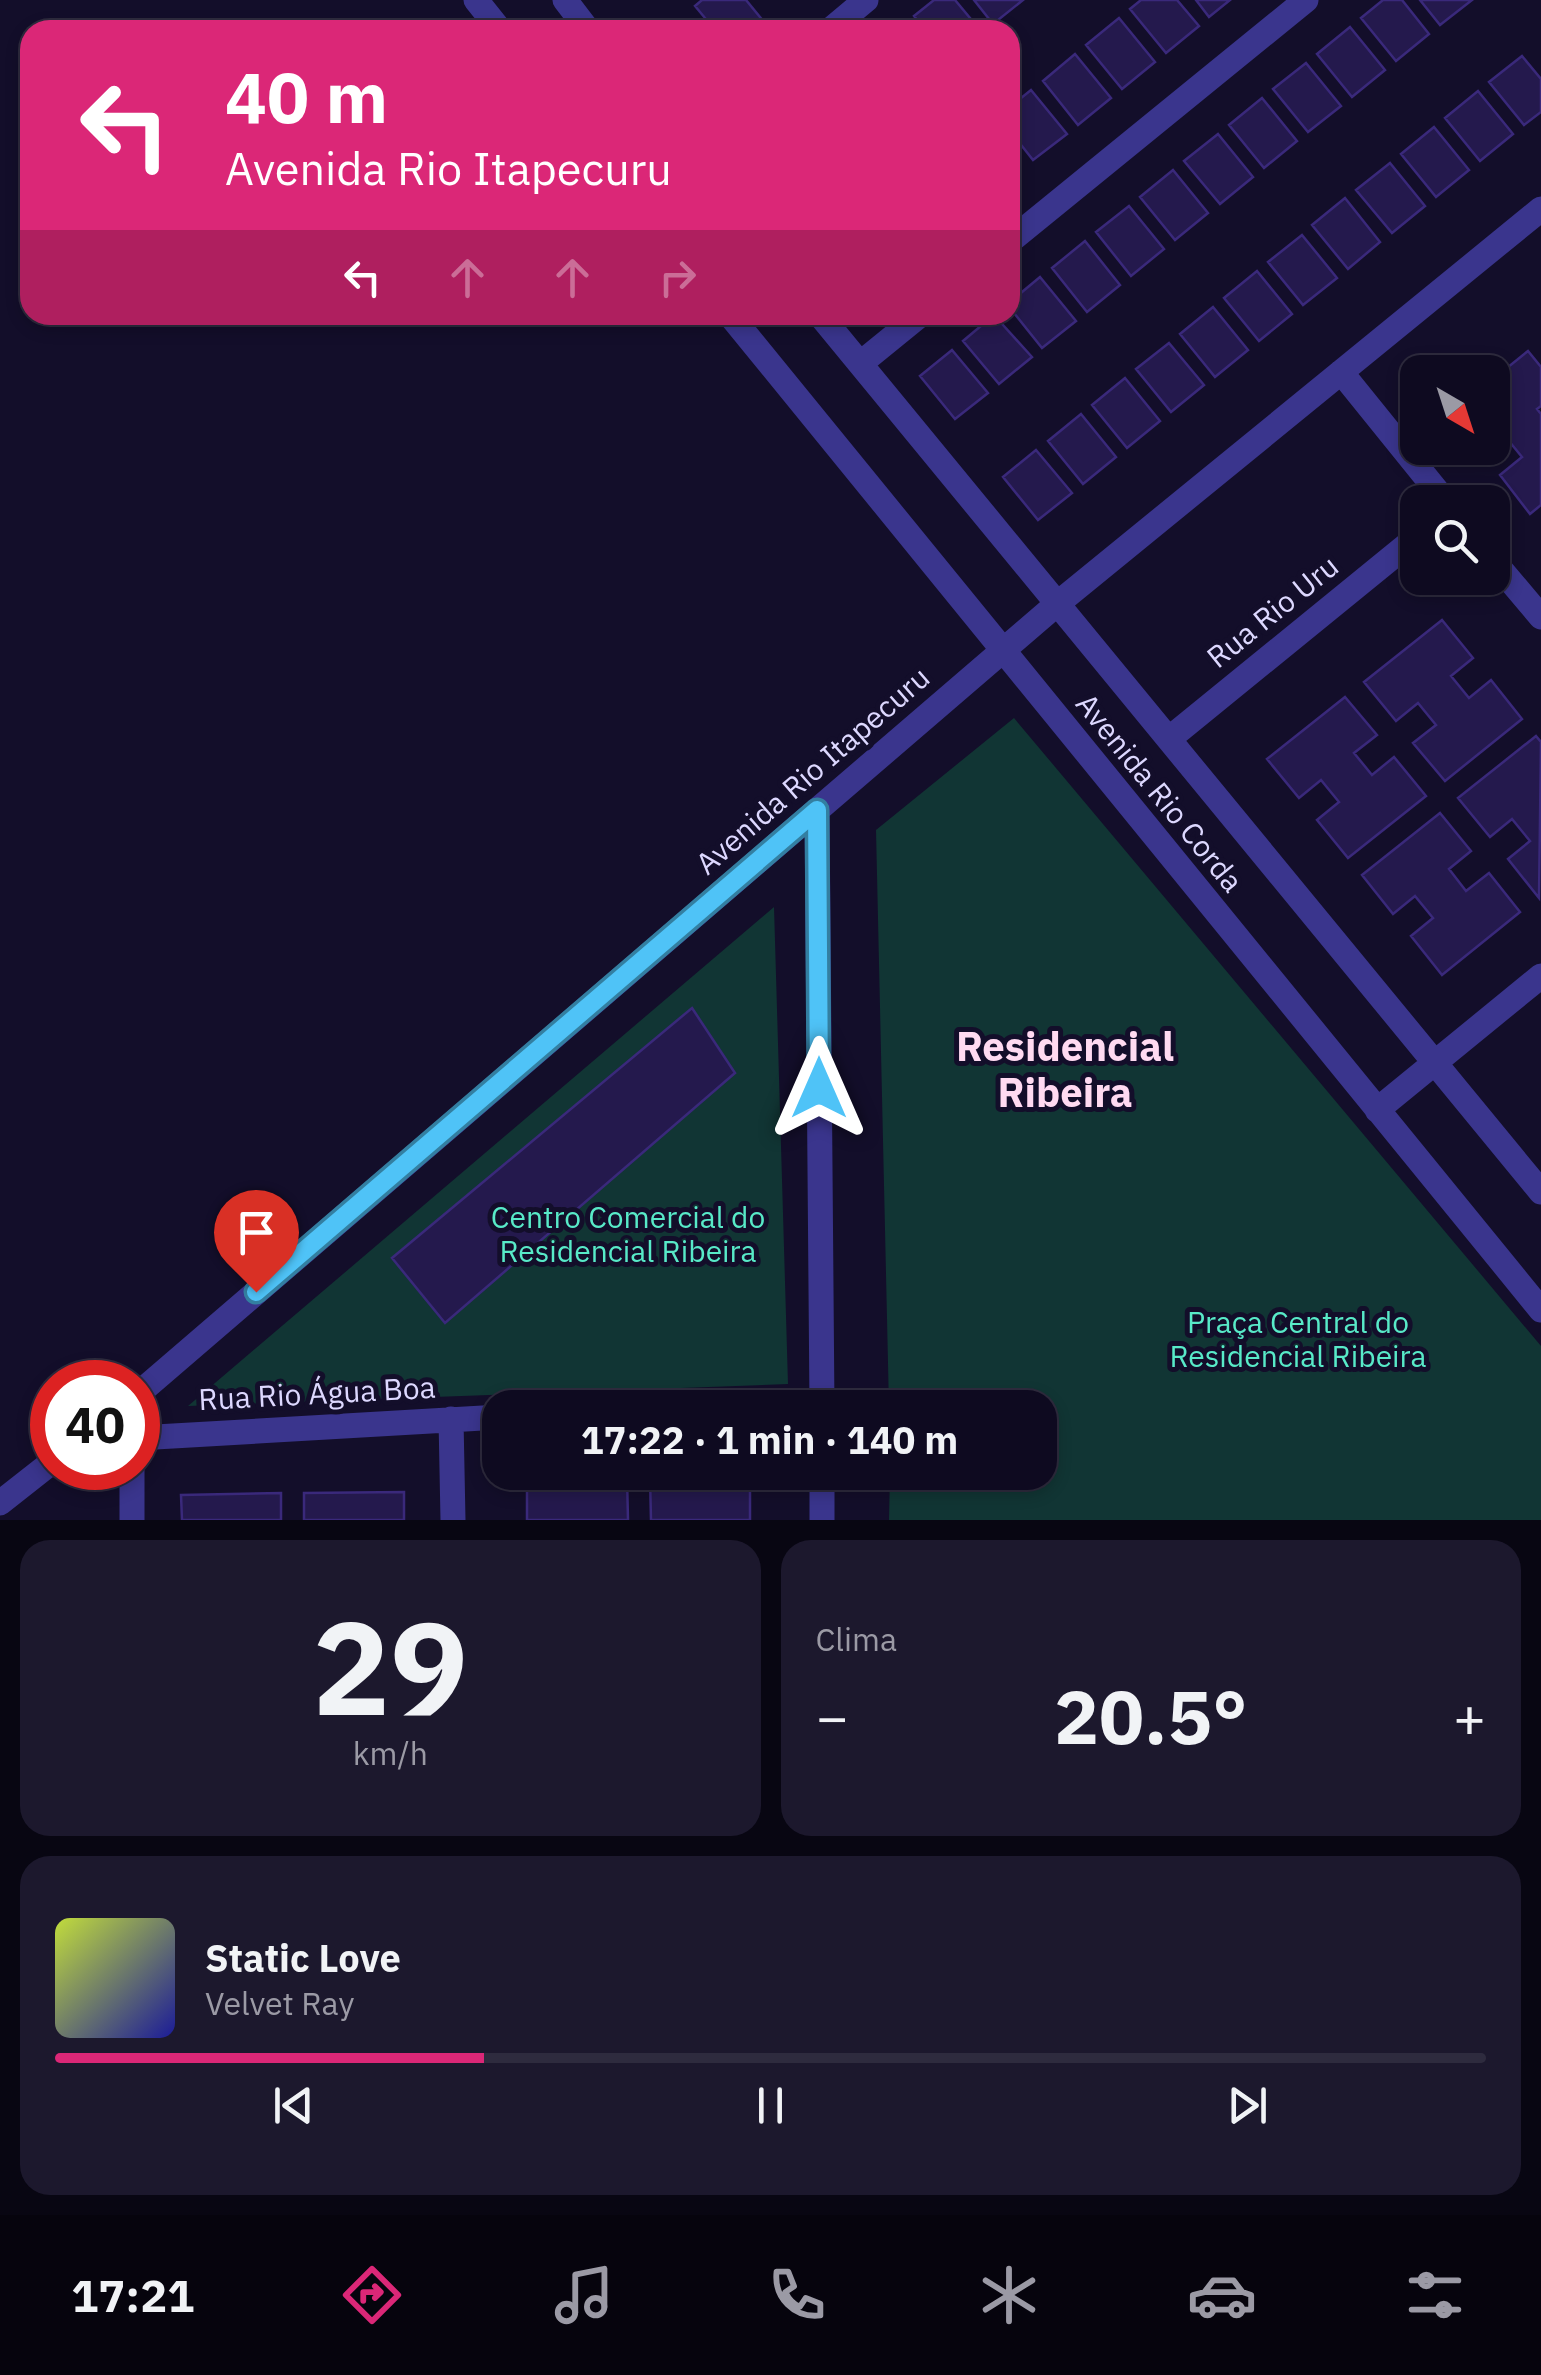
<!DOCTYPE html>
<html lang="pt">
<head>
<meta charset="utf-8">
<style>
  body { margin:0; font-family:"IBM Plex Sans",sans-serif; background:#1c182d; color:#f1f3f6; height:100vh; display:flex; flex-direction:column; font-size:38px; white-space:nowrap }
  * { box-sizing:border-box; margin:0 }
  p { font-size:32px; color:#9b9aa5 }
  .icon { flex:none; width:55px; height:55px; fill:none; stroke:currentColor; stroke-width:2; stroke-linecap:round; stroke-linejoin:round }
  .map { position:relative; height:1520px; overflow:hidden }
  .details { display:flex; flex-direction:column; gap:20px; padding:20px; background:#080612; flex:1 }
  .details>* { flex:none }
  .top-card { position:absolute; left:20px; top:20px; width:1000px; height:305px; border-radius:30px; box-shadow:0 5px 15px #0003,0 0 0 2px #2e2b3e; background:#db2777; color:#fff; overflow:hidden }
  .needle { width:65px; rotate:141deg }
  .tools { position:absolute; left:1400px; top:355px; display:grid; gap:20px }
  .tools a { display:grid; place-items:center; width:110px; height:110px; border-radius:20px; background:#0e0a20; box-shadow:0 5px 15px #0003,0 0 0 2px #2e2b3e; font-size:50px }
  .speed { position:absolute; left:30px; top:1360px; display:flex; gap:20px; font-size:50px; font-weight:700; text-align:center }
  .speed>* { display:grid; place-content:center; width:130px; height:130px; border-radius:50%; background:#0e0a20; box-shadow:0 5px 15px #0003,0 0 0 2px #2e2b3e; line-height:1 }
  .speed .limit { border:15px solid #d22; background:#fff; color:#111 }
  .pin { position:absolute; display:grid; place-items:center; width:85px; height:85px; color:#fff; margin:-102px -42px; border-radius:50% 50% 50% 0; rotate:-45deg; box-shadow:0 0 10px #0007 }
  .pin .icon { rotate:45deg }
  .me { position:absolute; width:110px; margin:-55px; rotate:0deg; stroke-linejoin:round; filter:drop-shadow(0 0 8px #0008) }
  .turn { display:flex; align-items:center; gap:35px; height:210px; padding:0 40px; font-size:45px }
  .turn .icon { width:130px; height:130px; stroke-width:2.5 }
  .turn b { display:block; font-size:70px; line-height:85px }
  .lanes { display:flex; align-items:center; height:95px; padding:0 40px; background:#0003; justify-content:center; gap:50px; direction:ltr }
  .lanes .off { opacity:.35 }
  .big { font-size:75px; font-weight:700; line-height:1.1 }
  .details .card { flex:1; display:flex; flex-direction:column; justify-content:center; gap:15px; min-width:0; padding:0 35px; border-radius:30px; background:#1c182d }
  .details .dial { align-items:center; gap:0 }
  .dial b { font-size:130px; line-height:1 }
  .song { display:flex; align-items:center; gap:30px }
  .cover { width:120px; height:120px; border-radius:15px; background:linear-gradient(135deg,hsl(70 70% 55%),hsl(240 70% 35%)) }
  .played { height:10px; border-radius:5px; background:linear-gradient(90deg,#db2777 30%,#2e2b3e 30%) }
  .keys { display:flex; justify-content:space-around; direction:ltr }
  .heat { display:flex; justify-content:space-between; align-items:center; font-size:55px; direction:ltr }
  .details .tiles { flex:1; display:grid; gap:20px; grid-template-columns:1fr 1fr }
  .card:last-child { grid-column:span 2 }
  .trip { position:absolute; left:482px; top:1390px; width:575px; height:100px; border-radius:30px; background:#0e0a20; box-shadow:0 5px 15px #0003,0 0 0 2px #2e2b3e; font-weight:700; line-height:100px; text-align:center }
  .tab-bar { display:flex; height:160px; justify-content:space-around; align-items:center; background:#06040d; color:#9b9aa5 }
  .tab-bar .icon { width:70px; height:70px }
  .tab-bar .selected { color:#db2777 }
  .tab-bar b { font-size:45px; color:#f1f3f6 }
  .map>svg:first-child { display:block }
  .green { fill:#113534 }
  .building { fill:#24194d; stroke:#3a297b; stroke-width:2.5 }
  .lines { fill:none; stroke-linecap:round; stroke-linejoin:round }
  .minor { stroke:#3a358d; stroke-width:25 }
  .route-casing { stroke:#337fa1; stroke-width:25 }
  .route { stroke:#4fc3f7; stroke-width:18 }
  .labels { text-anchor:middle; stroke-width:10; stroke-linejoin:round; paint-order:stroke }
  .street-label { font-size:30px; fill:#ddd8ff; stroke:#130e2a }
  .park-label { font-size:30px; fill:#58eac8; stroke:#130e2a }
  .district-label { font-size:40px; font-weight:bold; fill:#ffdaf1; stroke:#130e2a }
</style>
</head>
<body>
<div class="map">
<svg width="1541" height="1520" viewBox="0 0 1541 1520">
  <rect width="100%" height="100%" fill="#130e2a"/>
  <path class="green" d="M 1014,718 L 1541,1346 L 1541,1520 L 889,1520 L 890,1473 L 1040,1472 L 1040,1408 L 889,1407 L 876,830 Z
    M 774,907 L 788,1384 L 188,1406 Z"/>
  <path class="building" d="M 702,0 L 746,0 L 764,22 L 754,30 L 715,30 L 695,6 Z
    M 934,0 L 955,0 L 980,30 L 925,30 L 914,16 Z
    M 974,0 L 1023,0 L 993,24 Z
    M 1141,0 L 1177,0 L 1199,26 L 1166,53 L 1130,9 Z
    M 1196,0 L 1230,0 L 1209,17 Z
    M 1383,0 L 1402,0 L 1429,34 L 1396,61 L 1361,18 Z
    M 1420,0 L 1472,0 L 1440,25 Z
    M 1119,18 L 1155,62 L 1122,89 L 1086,45 Z
    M 1350,27 L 1385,70 L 1352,97 L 1317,54 Z
    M 1075,54 L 1111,98 L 1078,125 L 1043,81 Z
    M 1522,56 L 1541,79 L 1541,112 L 1524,125 L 1489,82 Z
    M 1306,63 L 1341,106 L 1308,132 L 1273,89 Z
    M 1031,90 L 1067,134 L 1033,160 L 1010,131 L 1010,107 Z
    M 1478,91 L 1513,134 L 1480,161 L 1445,118 Z
    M 1262,98 L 1297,141 L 1264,168 L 1229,125 Z
    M 1434,127 L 1469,170 L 1436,197 L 1401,154 Z
    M 1218,134 L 1253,177 L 1220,204 L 1184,161 Z
    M 1390,163 L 1425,206 L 1392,233 L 1356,190 Z
    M 1173,170 L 1208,213 L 1175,240 L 1140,197 Z
    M 1345,198 L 1380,242 L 1348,269 L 1312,225 Z
    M 1129,206 L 1164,249 L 1131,276 L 1096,232 Z
    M 1302,235 L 1337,278 L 1303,305 L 1268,262 Z
    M 1085,241 L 1120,285 L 1087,312 L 1052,268 Z
    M 1257,271 L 1292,314 L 1259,341 L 1224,298 Z
    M 1040,277 L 1076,321 L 1042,348 L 1010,308 L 1010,302 Z
    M 1213,307 L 1248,350 L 1215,377 L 1180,334 Z
    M 994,315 L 1032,357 L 999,384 L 963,341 Z
    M 1169,343 L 1204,385 L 1171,412 L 1136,369 Z
    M 952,350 L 988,393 L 955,419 L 920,376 Z
    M 1528,351 L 1541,367 L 1541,406 L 1537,409 L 1541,414 L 1541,505 L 1530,514 L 1500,475 L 1522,457 L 1504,435 L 1492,444 L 1492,380 Z
    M 1125,378 L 1160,421 L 1127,448 L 1092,405 Z
    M 1081,414 L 1116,457 L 1083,484 L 1048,441 Z
    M 1036,450 L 1072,493 L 1038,520 L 1003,477 Z
    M 1442,620 L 1473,658 L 1451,676 L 1469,698 L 1491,680 L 1522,719 L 1445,781 L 1413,743 L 1436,725 L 1418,703 L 1396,721 L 1364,682 Z
    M 1345,697 L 1377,735 L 1354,753 L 1372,775 L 1394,757 L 1426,796 L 1348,858 L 1317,820 L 1339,802 L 1321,780 L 1299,798 L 1267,759 Z
    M 1536,736 L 1541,742 L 1539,898 L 1508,859 L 1530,841 L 1512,819 L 1490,837 L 1458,798 Z
    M 1440,813 L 1471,851 L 1449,869 L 1466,891 L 1489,873 L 1520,912 L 1442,975 L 1411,936 L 1433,918 L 1415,896 L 1393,914 L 1362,875 Z
    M 692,1008 L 735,1073 L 445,1323 L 392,1258 Z
    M 750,1476 L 750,1520 L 651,1520 L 650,1477 Z
    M 627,1477 L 628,1520 L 527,1520 L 527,1479 Z
    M 404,1492 L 404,1520 L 304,1520 L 304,1493 Z
    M 281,1493 L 281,1520 L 182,1520 L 181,1495 Z"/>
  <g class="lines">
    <path class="minor" d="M 476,0 L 500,30
      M 565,0 L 588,30
      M 830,30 L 866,0
      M 1010,241 L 1306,0
      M 730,315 L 1541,1310
      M 820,315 L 1541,1192
      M 861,363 L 920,315
      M 1341,372 L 1446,502
      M 1492,559 L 1541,617
      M 1170,738 L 1418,536
      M 817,810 L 822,1408
      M 1377,1110 L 1541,976
      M 138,1394 L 1057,604 L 1541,209
      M 739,1408 L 822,1404
      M 451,1419 L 453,1520
      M 138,1438 L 500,1417
      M 132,1468 L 132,1520
      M 822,1472 L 822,1520
      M 0,1503 L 52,1462"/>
  </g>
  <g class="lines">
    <g class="route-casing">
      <path id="route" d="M 256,1292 L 817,810 L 819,1088"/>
    </g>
    <use href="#route" class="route"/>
  </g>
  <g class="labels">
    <g class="street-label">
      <text transform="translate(1273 612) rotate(-39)" y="10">Rua Rio Uru</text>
      <text transform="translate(813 771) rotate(-41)" y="10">Avenida Rio Itapecuru</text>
      <text transform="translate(1159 793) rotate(51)" y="10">Avenida Rio Corda</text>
      <text transform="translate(317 1394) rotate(-3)" y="10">Rua Rio Água Boa</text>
    </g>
    <g class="park-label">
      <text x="628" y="1228">Centro Comercial do<tspan x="628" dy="34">Residencial Ribeira</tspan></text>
      <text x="1298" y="1333">Praça Central do<tspan x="1298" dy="34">Residencial Ribeira</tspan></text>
    </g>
    <g class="district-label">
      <text x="1065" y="1061">Residencial<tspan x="1065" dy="46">Ribeira</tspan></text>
    </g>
  </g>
</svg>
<div class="tools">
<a><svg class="needle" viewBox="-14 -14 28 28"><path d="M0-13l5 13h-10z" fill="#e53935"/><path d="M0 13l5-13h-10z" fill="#9b9aa5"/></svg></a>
<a><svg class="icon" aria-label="search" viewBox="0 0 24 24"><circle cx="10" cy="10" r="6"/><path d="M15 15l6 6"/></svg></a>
</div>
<div class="speed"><div class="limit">40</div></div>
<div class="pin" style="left:256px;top:1292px;background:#d93025"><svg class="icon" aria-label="arrive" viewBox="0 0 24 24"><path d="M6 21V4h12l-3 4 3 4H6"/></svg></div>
<svg class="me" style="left:819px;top:1088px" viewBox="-20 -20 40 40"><path d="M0-17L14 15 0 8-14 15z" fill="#4fc3f7" stroke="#fff" stroke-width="4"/></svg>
<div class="trip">17:22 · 1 min · 140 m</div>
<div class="top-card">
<div class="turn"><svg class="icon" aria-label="left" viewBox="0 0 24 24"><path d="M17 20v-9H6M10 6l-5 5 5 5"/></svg><div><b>40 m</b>Avenida Rio Itapecuru</div></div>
<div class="lanes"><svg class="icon" aria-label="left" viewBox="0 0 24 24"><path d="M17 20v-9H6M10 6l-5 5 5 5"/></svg><svg class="icon off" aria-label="ahead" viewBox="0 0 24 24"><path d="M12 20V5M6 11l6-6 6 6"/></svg><svg class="icon off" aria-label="ahead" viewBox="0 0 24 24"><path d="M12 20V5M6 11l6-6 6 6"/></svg><svg class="icon off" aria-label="right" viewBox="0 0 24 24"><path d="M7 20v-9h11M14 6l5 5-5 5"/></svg></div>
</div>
</div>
<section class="details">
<div class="tiles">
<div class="card dial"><b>29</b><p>km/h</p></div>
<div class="card"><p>Clima</p>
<div class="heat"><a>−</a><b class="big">20.5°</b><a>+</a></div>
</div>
<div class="card">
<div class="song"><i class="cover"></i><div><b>Static Love</b><p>Velvet Ray</p></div></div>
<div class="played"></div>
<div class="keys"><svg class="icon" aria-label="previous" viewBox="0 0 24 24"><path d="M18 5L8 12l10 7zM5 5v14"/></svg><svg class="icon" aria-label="pause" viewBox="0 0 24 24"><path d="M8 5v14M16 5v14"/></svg><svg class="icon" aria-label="next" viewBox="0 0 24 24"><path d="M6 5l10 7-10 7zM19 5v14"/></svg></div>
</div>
</div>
</section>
<nav class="tab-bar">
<b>17:21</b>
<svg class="icon selected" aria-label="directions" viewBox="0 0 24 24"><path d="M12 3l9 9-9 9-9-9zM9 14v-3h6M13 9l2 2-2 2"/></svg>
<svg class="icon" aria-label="music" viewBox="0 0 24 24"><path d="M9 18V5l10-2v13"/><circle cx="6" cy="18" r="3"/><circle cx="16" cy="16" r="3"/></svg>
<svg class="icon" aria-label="phone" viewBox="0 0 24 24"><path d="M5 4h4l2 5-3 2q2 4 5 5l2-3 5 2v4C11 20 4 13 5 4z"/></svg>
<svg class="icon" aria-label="climate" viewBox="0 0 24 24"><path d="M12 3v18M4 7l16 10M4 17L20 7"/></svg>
<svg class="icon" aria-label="car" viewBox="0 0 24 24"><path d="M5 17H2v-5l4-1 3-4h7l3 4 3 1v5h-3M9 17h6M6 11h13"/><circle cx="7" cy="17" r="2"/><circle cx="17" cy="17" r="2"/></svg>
<svg class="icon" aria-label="filters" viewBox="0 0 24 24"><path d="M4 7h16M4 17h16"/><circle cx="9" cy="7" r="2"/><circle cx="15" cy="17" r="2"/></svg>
</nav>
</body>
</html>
